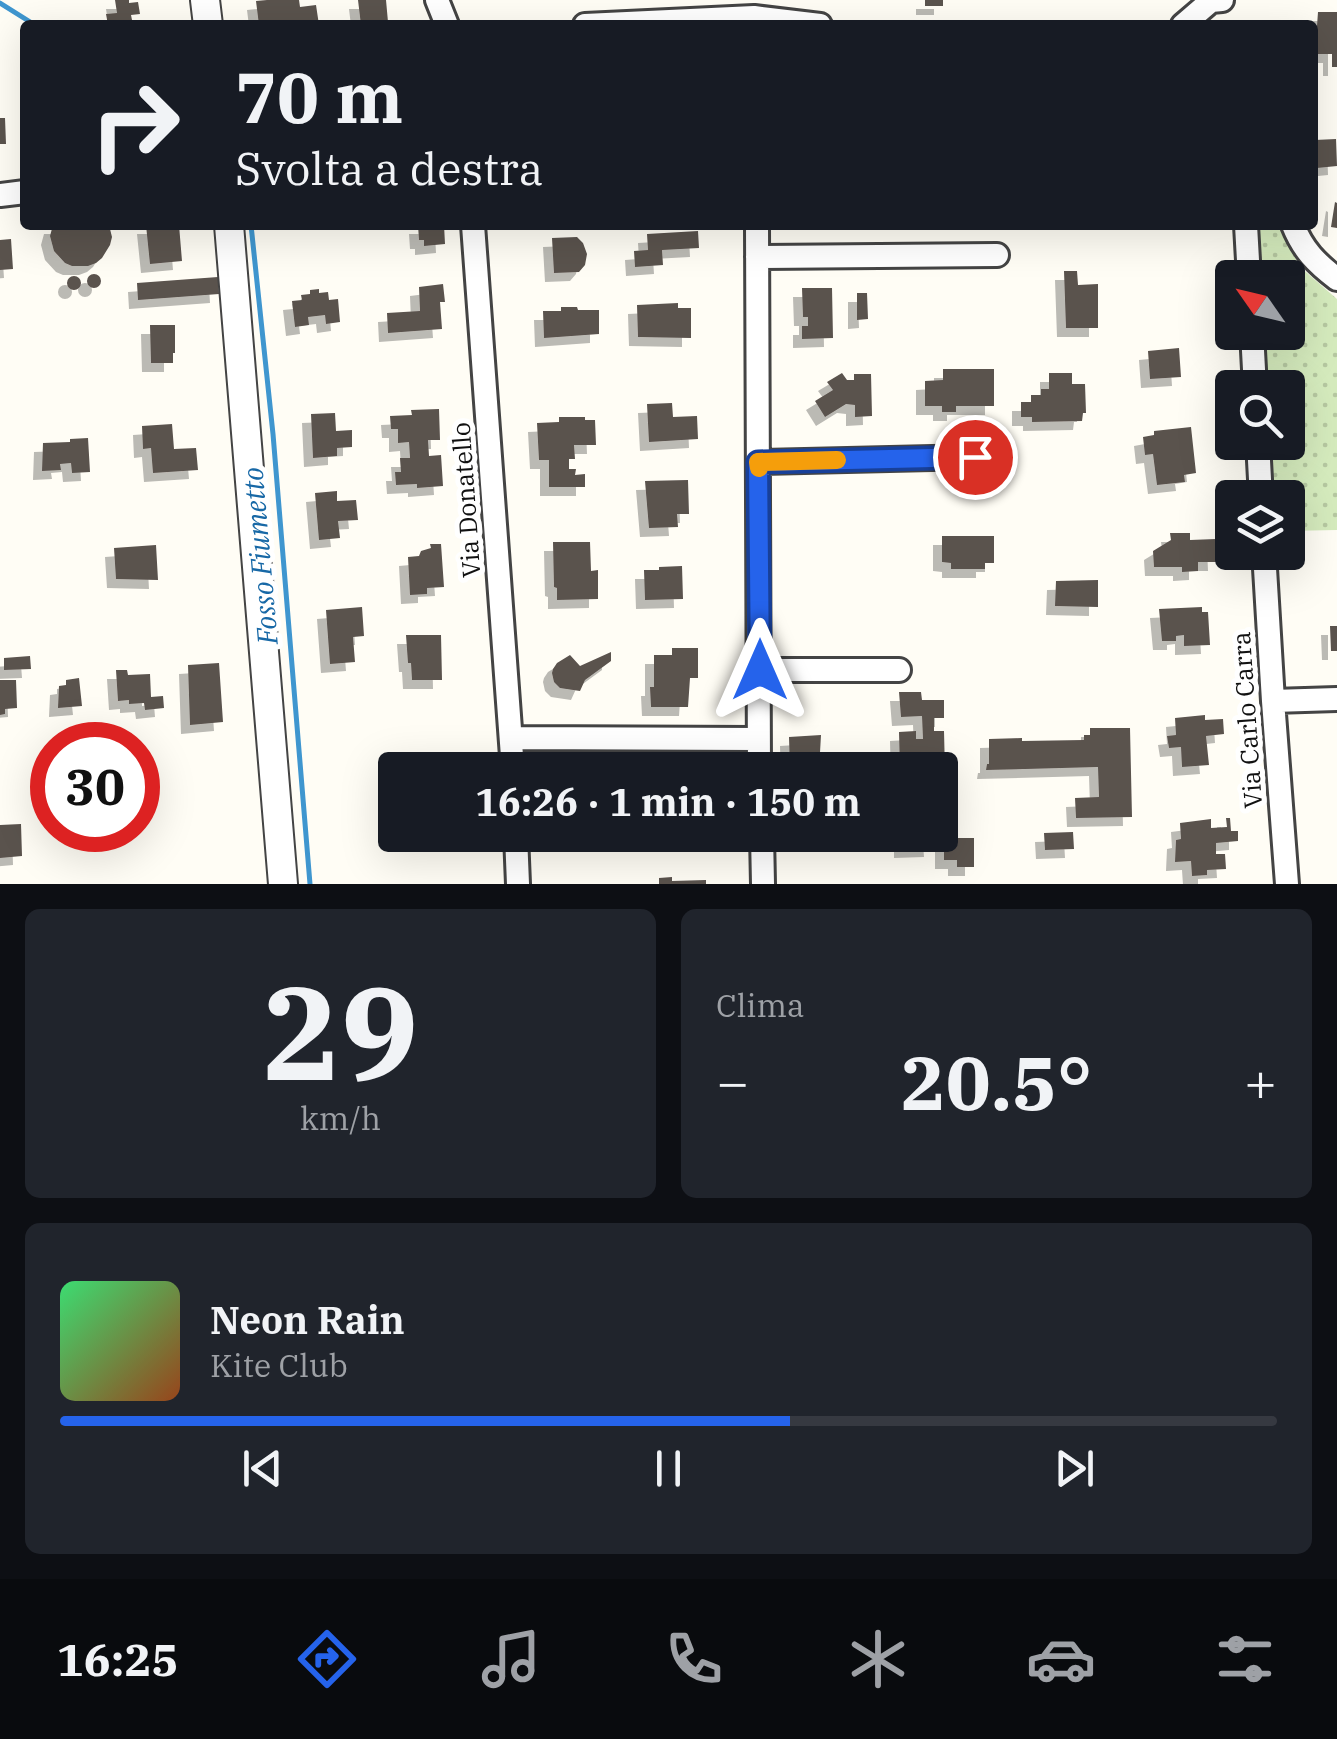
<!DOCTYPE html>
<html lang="it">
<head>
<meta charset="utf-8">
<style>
  body { margin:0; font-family:"IBM Plex Serif",serif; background:#20242c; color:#f1f3f6; height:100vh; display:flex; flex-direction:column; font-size:38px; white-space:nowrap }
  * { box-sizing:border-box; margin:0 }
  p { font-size:32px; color:#9ea1a6 }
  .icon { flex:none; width:55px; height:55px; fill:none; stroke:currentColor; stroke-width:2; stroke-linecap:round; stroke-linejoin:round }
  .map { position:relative; height:884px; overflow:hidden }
  .sheet { display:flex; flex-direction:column; gap:25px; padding:25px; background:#0d0f14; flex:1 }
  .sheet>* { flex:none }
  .top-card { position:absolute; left:20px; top:20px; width:1298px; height:210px; border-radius:10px; box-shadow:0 10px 40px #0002; background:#171b24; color:#f1f3f6; overflow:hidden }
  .needle { width:65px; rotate:304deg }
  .buttons { position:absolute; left:1215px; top:260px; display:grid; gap:20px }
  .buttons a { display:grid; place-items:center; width:90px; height:90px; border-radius:10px; background:#171b24; box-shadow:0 10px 40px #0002; font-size:50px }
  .speed { position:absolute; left:30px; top:722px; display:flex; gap:20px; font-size:50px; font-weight:700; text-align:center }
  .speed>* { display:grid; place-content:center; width:130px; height:130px; border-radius:50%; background:#171b24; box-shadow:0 10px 40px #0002; line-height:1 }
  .speed .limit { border:15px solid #d22; background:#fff; color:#111 }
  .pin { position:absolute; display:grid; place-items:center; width:85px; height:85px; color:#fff; margin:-42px; border:5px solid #fff; border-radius:50%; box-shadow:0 2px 10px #0007 }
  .me { position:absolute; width:110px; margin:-55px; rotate:0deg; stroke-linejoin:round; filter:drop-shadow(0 0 8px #0008) }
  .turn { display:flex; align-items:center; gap:35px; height:210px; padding:0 50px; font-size:45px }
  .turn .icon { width:130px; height:130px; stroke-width:2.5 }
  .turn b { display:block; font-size:70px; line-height:85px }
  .big { font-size:75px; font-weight:800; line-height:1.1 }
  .sheet .widget { flex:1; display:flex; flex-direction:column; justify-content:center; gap:15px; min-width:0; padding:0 35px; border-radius:15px; background:#20242c }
  .sheet .dial { align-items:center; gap:0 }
  .dial b { font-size:130px; line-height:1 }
  .song { display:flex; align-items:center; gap:30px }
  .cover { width:120px; height:120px; border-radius:15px; background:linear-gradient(135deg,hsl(140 70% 55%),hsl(20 70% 35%)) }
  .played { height:10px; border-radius:5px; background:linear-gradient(90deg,#2563eb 60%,#363941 60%) }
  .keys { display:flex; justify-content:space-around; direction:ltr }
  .heat { display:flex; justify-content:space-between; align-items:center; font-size:55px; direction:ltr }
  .sheet .tiles { flex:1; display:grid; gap:25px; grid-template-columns:1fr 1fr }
  .widget:last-child { grid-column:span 2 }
  .trip { position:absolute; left:378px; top:752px; width:580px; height:100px; border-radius:10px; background:#171b24; box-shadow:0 10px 40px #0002; font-weight:800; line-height:100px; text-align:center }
  .tabs { display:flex; height:160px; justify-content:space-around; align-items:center; background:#090b0e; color:#9ea1a6 }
  .tabs .icon { width:70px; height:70px }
  .tabs .selected { color:#2563eb }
  .tabs b { font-size:45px; color:#f1f3f6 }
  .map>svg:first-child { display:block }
  .garden { fill:url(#garden-dots) }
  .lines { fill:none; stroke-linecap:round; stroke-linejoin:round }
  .stream { stroke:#3f96cf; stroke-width:5 }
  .building { fill:#5a524d; filter:url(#shadow) }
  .minor-casing { stroke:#444; stroke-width:28 }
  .tertiary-casing { stroke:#444; stroke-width:32 }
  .minor { stroke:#fff; stroke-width:22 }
  .tertiary { stroke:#fff; stroke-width:28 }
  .route-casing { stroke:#184099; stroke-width:25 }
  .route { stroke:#2563eb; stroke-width:18 }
  .slow { stroke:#f59e0b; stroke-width:18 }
  .labels { text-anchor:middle; stroke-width:10; stroke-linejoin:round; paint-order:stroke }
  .street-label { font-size:25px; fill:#111; stroke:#fff }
  .water-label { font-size:28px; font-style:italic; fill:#1768a6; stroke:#fff }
</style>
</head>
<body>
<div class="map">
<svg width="1337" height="884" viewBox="0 0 1337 884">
  <defs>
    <pattern id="garden-dots" width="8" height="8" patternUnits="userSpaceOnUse" patternTransform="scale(2.5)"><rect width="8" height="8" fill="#d5ebbd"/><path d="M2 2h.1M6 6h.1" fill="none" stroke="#b6c8a1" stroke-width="1.8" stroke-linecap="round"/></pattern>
    <filter id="shadow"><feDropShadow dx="-9" dy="9" stdDeviation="0" flood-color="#0004"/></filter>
  </defs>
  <rect width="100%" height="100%" fill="#fffdf5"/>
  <path class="garden" d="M 1256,225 L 1280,225 L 1299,266 L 1337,299 L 1337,530 L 1288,531 L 1288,498 L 1274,497 L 1270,443 L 1288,442 L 1288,388 L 1267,387 L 1263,333 L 1288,332 L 1288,278 L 1260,277 Z"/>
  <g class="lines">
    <path class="stream" d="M 0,3 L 35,25
      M 251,225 L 273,434 L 310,884"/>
  </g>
  <path class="building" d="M 115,0 L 129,0 L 129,3 L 138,2 L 140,14 L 131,15 L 133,25 L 108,25 L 106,14 L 117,13 Z
    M 267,0 L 299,0 L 300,7 L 316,5 L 319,25 L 259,25 L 256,1 Z
    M 358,0 L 386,0 L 388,22 L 361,25 Z
    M 925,0 L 943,0 L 943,6 L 925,6 Z
    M 1318,12 L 1337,12 L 1337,67 L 1332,67 L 1332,54 L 1315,54 Z
    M 0,118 L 5,118 L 6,144 L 0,144 Z
    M 1336,139 L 1337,166 L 1317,168 L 1315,140 Z
    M 1335,202 L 1337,203 L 1337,228 L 1331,227 Z
    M 53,225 L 109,225 L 112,237 L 110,245 L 102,258 L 96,263 L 88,266 L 72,266 L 65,263 L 54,251 L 50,236 Z
    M 146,225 L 179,225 L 182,261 L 150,264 Z
    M 418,225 L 444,225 L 445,244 L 424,246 L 424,240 L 419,240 Z
    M 698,231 L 699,248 L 662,250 L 663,265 L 635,267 L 634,251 L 648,250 L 647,234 Z
    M 577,237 L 583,243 L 587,254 L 585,265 L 579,272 L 554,273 L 552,238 Z
    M 11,239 L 13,269 L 0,270 L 0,240 Z
    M 1064,271 L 1077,271 L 1078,285 L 1098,284 L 1098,328 L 1066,328 Z
    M87 281a7 7 0 1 1 14 0a7 7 0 1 1-14 0Z
    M67 283a7 7 0 1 1 14 0a7 7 0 1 1-14 0Z
    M 218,277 L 219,294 L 138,300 L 137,283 Z
    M 443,284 L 445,302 L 440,302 L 442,329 L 388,333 L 387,313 L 420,311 L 419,287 Z
    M 802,288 L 832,288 L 833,338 L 802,339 L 802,326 L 808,326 L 808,317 L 803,317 Z
    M 319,289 L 319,293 L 328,292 L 329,300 L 338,299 L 340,322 L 326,324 L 325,315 L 308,317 L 309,325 L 295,327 L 292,301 L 302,300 L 301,295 L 310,294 L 310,290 Z
    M 857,293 L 867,293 L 868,319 L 857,320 Z
    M 678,303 L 678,308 L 691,308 L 691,338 L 638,337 L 637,305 Z
    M 561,307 L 577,307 L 578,310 L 599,310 L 599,334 L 544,338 L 543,311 L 561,311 Z
    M 150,325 L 175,325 L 175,353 L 173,353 L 173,363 L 151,363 Z
    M 1179,348 L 1181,377 L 1150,379 L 1148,351 Z
    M 943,369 L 994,369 L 994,406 L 956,406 L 956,412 L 942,412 L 942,406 L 925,406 L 925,381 L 943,380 Z
    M 842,373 L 847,380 L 854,380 L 854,374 L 871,374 L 872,416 L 855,417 L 855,405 L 846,404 L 825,417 L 815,401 L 833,390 L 827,382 Z
    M 1049,373 L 1072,373 L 1072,384 L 1085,384 L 1086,413 L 1083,413 L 1082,421 L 1032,422 L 1032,417 L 1021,417 L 1021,402 L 1031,402 L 1031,395 L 1041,395 L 1041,389 L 1049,389 Z
    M 672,403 L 673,417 L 697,416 L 698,439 L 649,442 L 647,404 Z
    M 439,409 L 440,440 L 428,440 L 429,456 L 441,455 L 443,486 L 417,488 L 417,484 L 396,485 L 395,472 L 401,472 L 400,458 L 410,458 L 409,442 L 398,443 L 398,429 L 391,429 L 390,416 L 412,415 L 411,410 Z
    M 335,413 L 336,431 L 352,430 L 352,447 L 337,448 L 337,456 L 313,458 L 311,414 Z
    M 559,417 L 585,417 L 585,420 L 595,420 L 596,445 L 574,445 L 575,459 L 569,459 L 569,469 L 576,469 L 575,475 L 585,474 L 585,487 L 549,487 L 549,460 L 539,460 L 537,423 L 559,422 Z
    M 172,424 L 174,449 L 196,448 L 198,470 L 153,473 L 151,448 L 143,449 L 142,426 Z
    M 1191,427 L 1196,473 L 1184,475 L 1185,482 L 1157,485 L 1153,454 L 1145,455 L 1143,437 L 1154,435 L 1154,431 Z
    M 88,438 L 90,472 L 72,473 L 71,463 L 60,464 L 61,470 L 42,471 L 43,443 L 70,442 L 70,439 Z
    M 688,480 L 689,514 L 677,514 L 678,527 L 649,528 L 645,481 Z
    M 337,491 L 337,501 L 356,500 L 358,520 L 338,521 L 340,538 L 319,540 L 315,493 Z
    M 1170,533 L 1190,533 L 1190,540 L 1216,539 L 1217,562 L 1198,562 L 1198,571 L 1182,572 L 1182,567 L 1154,567 L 1153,551 L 1171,540 Z
    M 942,536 L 994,536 L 994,563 L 985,563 L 985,569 L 951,569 L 951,563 L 942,562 Z
    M 553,542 L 590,542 L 591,571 L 598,570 L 598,599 L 557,600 L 557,588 L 554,587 Z
    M 430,544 L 441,544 L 444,587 L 427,588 L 427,594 L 410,595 L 408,557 L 419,556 L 421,551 L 431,548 Z
    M 156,545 L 158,580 L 116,579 L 114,548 Z
    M 682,566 L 683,599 L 645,600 L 644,570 L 659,570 L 659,567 Z
    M 1098,580 L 1098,607 L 1055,606 L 1056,581 Z
    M 362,607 L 364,636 L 353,637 L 355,662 L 330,664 L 326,610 Z
    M 1202,607 L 1202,612 L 1208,612 L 1210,645 L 1184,646 L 1184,635 L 1176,636 L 1176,641 L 1162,641 L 1159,609 Z
    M 1330,626 L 1337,626 L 1337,651 L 1331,651 Z
    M 406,635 L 441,635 L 442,680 L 412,680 L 411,663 L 408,663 Z
    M 672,648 L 698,648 L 698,678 L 690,678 L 688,707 L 651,707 L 650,687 L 654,687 L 654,655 L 672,655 Z
    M 611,652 L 611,661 L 585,680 L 580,691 L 560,688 L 554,682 L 552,673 L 553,669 L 557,663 L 570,655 L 580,666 Z
    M 30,656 L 31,669 L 4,670 L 4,658 Z
    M 219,663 L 223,722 L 190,725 L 188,665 Z
    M 116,670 L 127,670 L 128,675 L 150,674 L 151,697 L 163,696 L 164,708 L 145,710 L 144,703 L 129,704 L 129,700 L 118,701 Z
    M 79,678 L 82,706 L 58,708 L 59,686 L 66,685 L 66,680 Z
    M 0,680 L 16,680 L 17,708 L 5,709 L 5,714 L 0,715 Z
    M 899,692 L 921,692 L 922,700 L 944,700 L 944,718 L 934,718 L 934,731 L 944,731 L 945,771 L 900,770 L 899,732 L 916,731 L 916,739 L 923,739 L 922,716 L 901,717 Z
    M 1205,715 L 1205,720 L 1223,719 L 1224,734 L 1206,736 L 1209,765 L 1182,767 L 1181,747 L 1169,748 L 1167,736 L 1176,735 L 1175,718 Z
    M 1090,728 L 1130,728 L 1132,817 L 1076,818 L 1075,798 L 1099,797 L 1098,767 L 986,770 L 987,764 L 989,764 L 989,739 L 1022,738 L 1022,741 L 1084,740 L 1084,735 L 1090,735 Z
    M 821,735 L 819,770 L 790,770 L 789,737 Z
    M 451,763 L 452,770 L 414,770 L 413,766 Z
    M 1226,818 L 1230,818 L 1231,831 L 1238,831 L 1238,841 L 1216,843 L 1216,854 L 1225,854 L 1226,869 L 1207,870 L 1207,875 L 1192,876 L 1191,861 L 1175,862 L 1176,840 L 1181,839 L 1180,823 L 1211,819 L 1211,828 L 1227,827 Z
    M 21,824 L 22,856 L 0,858 L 0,825 Z
    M 1073,832 L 1074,849 L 1045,850 L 1044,833 Z
    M 903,835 L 932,835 L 933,848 L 903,849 Z
    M 944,838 L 974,838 L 974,867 L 957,867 L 957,860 L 944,860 Z
    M 672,877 L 672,881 L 706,880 L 706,884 L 659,884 L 659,878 Z"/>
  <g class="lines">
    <g class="minor-casing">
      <path id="minor" d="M 437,0 L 447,25
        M 585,25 L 754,17 L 820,25
        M 1183,25 L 1211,1 L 1222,0
        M 0,195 L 25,192
        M 473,225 L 513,770
        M 757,225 L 759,770
        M 1246,225 L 1249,278
        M 1293,225 C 1303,250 1316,263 1337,279
        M 757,257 L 997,255
        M 1252,332 L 1255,388
        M 1258,442 L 1261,498
        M 758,462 L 975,457
        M 1264,552 L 1273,701 L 1287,884
        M 760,670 L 899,670
        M 1273,701 L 1337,699
        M 511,738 L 758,739
        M 516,835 L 518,884
        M 762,835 L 763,884"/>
    </g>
    <g class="tertiary-casing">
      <path id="tertiary" d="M 205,0 L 208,25
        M 229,225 L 283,884"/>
    </g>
    <use href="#minor" class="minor"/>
    <use href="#tertiary" class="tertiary"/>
  </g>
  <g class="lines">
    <g class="route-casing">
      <path id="route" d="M 760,670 L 758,462 L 975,457"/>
    </g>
    <use href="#route" class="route"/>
    <path class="slow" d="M 759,468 L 758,462 L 837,460"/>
  </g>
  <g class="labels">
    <g class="street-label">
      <text transform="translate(466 500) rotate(-94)" y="9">Via Donatello</text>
      <text transform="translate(1247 720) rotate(-94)" y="9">Via Carlo Carra</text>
    </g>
    <g class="water-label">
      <text transform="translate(260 556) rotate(-95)" y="10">Fosso Fiumetto</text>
    </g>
  </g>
</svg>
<div class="buttons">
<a><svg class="needle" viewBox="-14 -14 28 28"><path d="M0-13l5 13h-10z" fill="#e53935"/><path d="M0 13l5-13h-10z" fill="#9ea1a6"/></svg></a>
<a><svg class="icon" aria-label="search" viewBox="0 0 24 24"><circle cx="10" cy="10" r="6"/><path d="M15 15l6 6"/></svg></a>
<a><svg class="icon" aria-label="layers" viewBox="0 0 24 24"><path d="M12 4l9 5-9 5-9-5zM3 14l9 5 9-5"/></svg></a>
</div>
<div class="speed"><div class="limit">30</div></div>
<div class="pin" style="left:975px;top:457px;background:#d93025"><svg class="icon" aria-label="arrive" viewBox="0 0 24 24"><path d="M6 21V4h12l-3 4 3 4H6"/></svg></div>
<svg class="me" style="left:760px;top:670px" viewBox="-20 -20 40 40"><path d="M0-17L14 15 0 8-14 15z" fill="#2563eb" stroke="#fff" stroke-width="4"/></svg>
<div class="trip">16:26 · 1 min · 150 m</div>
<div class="top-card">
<div class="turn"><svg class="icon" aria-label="right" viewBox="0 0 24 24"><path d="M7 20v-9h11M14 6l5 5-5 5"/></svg><div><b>70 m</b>Svolta a destra</div></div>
</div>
</div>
<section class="sheet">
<div class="tiles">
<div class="widget dial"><b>29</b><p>km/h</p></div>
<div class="widget"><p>Clima</p>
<div class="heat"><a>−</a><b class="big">20.5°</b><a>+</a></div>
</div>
<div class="widget">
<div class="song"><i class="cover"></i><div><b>Neon Rain</b><p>Kite Club</p></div></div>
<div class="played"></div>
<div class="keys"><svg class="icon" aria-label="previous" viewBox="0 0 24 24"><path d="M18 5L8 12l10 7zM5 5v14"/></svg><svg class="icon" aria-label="pause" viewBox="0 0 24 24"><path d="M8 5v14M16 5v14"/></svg><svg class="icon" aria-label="next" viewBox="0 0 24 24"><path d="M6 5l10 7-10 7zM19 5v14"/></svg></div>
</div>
</div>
</section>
<nav class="tabs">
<b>16:25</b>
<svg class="icon selected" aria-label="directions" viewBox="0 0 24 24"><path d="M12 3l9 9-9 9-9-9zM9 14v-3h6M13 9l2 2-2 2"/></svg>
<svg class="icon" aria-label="music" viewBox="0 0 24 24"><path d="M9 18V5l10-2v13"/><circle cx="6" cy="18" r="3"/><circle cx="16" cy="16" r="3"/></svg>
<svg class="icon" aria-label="phone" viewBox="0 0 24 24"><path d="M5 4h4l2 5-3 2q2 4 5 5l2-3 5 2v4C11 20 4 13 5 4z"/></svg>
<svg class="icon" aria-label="climate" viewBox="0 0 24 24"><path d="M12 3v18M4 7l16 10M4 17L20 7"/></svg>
<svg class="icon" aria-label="car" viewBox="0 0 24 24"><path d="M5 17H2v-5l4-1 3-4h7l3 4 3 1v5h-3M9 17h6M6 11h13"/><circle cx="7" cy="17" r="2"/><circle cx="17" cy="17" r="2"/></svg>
<svg class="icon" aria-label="filters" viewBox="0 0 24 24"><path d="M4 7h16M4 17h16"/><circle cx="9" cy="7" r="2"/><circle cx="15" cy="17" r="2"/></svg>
</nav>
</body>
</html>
